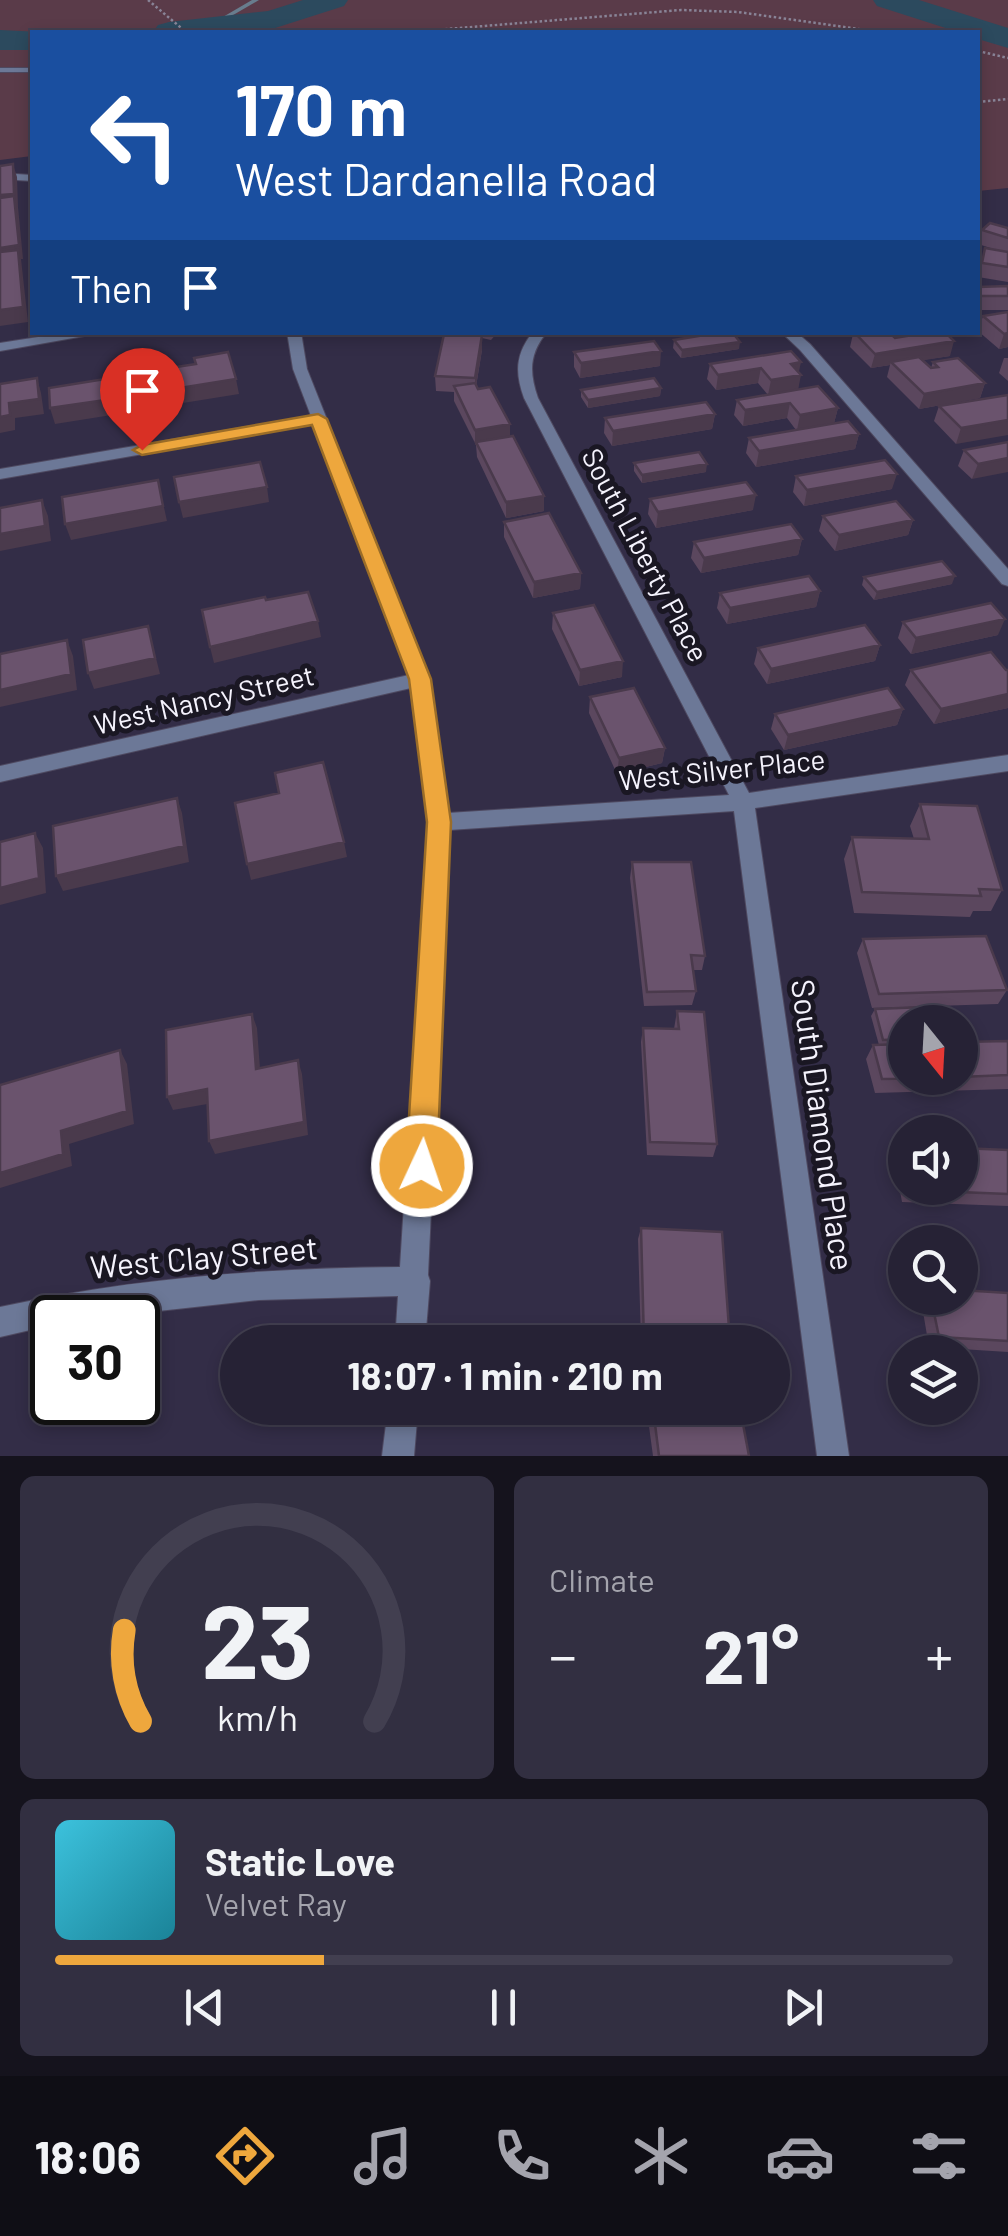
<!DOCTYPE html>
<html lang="en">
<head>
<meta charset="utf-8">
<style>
  body { margin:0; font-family:Barlow,sans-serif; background:#322f41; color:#f1f3f6; height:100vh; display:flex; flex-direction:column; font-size:38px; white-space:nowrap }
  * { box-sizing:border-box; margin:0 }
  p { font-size:32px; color:#a4a4ad }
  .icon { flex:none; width:55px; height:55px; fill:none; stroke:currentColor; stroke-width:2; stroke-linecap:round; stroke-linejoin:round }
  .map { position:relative; height:1456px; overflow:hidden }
  .side { display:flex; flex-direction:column; gap:20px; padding:20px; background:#15131d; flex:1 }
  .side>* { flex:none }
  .banner { position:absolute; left:30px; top:30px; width:950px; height:305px; border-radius:0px; box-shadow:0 5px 15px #0003,0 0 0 2px #423f50; background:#1a4fa0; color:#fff; overflow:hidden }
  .needle { width:65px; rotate:162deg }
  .fabs { position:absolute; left:888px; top:1005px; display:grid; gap:20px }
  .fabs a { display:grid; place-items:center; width:90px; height:90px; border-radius:50%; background:#262235; box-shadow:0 5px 15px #0003,0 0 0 2px #423f50; font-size:50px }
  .speed { position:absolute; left:30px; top:1295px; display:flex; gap:20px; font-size:50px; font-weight:700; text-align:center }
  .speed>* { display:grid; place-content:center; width:130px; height:130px; border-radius:50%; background:#262235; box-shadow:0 5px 15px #0003,0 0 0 2px #423f50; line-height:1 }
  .speed .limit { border:5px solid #111; border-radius:15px; background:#fff; color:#111 }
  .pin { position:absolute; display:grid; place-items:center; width:85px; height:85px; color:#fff; margin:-102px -42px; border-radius:50% 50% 50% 0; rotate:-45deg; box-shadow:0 0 10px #0007 }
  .pin .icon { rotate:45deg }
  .me { position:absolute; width:110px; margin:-55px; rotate:3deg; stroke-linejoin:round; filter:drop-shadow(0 0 8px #0008) }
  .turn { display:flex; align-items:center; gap:35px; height:210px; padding:0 40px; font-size:45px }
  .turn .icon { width:130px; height:130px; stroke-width:2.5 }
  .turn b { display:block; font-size:70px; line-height:85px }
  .then { display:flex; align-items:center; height:95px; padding:0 40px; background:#0003; gap:20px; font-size:38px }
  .big { font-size:75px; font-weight:700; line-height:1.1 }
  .side .tile { flex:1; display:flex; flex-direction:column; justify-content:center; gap:15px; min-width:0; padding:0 35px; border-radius:15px; background:#322f41 }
  .side .dial { align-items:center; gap:0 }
  .dial svg { height:260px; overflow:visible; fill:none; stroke:#423f50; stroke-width:7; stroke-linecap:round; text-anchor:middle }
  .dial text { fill:#f1f3f6; stroke:none }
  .song { display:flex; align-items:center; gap:30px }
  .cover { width:120px; height:120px; border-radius:15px; background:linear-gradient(135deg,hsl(190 70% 55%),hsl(190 70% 35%)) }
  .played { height:10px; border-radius:5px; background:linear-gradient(90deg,#eea73d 30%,#423f50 30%) }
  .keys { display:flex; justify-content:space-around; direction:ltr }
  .heat { display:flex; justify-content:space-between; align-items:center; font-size:55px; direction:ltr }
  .side .tiles { flex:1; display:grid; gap:20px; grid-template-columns:1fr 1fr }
  .tile:last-child { grid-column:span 2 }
  .trip { position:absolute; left:220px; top:1325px; width:570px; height:100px; border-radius:50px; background:#262235; box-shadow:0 5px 15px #0003,0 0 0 2px #423f50; font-weight:700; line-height:100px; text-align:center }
  .dock { display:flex; height:160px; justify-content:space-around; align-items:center; background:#0f0e15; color:#a4a4ad }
  .dock .icon { width:70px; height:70px }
  .dock .current { color:#eea73d }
  .dock b { font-size:45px; color:#f1f3f6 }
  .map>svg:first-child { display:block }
  .green { fill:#5a3b49 }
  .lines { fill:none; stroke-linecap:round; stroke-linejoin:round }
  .stream { fill:#687d8e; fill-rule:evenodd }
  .river { fill:#2c4a5e; fill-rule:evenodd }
  .lane-casing { stroke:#4e4960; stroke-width:2 }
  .street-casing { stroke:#4e4960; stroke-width:2 }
  .path { stroke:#898497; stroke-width:2.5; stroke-dasharray:2.5 2.5; stroke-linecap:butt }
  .lane { fill:#6c7897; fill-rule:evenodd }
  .street { fill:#6c7897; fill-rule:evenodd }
  .wall { fill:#5b475e }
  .shaded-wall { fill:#4a3a4c }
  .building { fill:#6a536d; stroke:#4a3a4c; stroke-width:2.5 }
  .route { fill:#eea73d; stroke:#9b6d28; stroke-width:2.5 }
  .labels { text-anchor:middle; stroke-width:10; stroke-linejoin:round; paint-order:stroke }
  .street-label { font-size:28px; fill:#f5f3fd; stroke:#1a1723 }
  .near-street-label { font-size:32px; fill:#f5f3fd; stroke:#1a1723 }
</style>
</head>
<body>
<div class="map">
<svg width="1008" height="1456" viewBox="0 0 1008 1456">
  <rect width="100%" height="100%" fill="#332d47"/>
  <path class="green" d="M 0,0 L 1008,0 L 1008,188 L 978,191 L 978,32 L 32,32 L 32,156 L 0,160 Z"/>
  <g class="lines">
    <path class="stream" d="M 252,0 L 259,0 L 209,29 L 204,28 Z"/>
    <path class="river" d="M 303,0 L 348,0 L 344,6 L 272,29 L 153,32 L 158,25 L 169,22 L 268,11 Z
      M 873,0 L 919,0 L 1008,28 L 1008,48 L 978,39 L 978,32 L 958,32 L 877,6 Z
      M 0,30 L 41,32 L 32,32 L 32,50 L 0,50 Z"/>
    <g class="lane-casing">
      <path id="lane" d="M 0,68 L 32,68 L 32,72 L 0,72 Z
        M 0,173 L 32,175 L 32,181 L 0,179 Z"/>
    </g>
    <g class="street-casing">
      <path id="street" d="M 70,332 L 107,332 L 0,351 L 0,343 Z
        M 287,332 L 301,332 L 307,369 L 430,679 L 448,813 L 729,795 L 524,398 C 515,373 515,354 533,332 L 547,332 C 529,354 529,372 538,398 L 749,793 L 1008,755 L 1008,771 L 755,808 L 849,1456 L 817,1456 L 734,811 L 449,830 L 428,1275 L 430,1281 L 425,1342 L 395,1342 L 398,1296 L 259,1300 L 95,1318 L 52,1318 L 52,1325 L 0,1337 L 0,1307 C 132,1278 265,1268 400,1267 L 428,822 L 411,688 L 0,782 L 0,766 L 409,675 L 314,424 L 0,479 L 0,469 L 311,416 L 293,369 Z
        M 781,332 L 796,332 L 810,344 L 1008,569 L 1008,586 L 1002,584 L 800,350 Z
        M 388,1408 L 418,1408 L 414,1456 L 382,1456 Z"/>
    </g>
    <path class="path" d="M 148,0 L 186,32
      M 410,32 L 681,10 L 738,12 L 880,32
      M 978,51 L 1008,58
      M 978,102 L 1008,99"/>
    <use href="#lane" class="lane"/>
    <use href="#street" class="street"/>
  </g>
  <path class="wall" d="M 1008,228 L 1008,282 L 978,277 L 985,248 L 1000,251 L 978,244 L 982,230 Z
    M 1008,286 L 1008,310 L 978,310 L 978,287 Z
    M 1008,312 L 1008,347 L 999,349 L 978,331 L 983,316 Z
    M 460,332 L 498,332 L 491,340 L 482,338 L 482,350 L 476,387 L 510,437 L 544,511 L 506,518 L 477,457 L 476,445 L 454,401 L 454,392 L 436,391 L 435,376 L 470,335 Z
    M 850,332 L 889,332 L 895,338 L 950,356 L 922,360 L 931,368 L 933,362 L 985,383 L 980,398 L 919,409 L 887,377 L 890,365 L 871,368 L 850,347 L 853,334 Z
    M 674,340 L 739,349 L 681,358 L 673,348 Z
    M 574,352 L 660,366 L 580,378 L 574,367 Z
    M 1004,358 L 1008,358 L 1008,381 L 999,373 Z
    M 710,364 L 799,373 L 798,389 L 838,408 L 834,423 L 859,434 L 855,449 L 756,467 L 746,453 L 749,438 L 796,430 L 787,418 L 743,426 L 734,415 L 737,400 L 768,395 L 758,383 L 716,390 L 707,379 Z
    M 661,388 L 660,396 L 588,408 L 581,397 L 581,390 Z
    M 1008,395 L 956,444 L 934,421 L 939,406 Z
    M 715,414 L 712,429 L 612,446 L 604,433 L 605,418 Z
    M 1008,442 L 972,479 L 958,466 L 964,450 Z
    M 634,463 L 706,472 L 642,483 L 634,471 Z
    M 796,476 L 892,489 L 804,506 L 793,492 Z
    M 650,499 L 753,510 L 656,528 L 648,514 Z
    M 823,516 L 913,520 L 908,535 L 835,551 L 819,531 Z
    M 504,522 L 581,573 L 580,589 L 533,598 L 504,537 Z
    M 802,539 L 798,555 L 701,573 L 691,558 L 694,542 Z
    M 864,577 L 952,584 L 874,600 L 862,585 Z
    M 820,591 L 816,607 L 727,624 L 717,608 L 720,593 Z
    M 553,613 L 622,677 L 579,686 L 552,629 Z
    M 903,622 L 998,635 L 911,654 L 898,638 Z
    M 880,645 L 875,661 L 767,684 L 754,664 L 758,648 Z
    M 911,670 L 1008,670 L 1008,708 L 934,724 L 905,685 Z
    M 590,697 L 665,748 L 662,763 L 617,774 L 589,713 Z
    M 903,709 L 897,725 L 784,750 L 771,729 L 775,714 Z
    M 920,804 L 1002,890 L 991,911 L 973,911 L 970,917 L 854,913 L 844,859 L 852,837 L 914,839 L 910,826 Z
    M 632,862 L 705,956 L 702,970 L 693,970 L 696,991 L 692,1005 L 644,1006 L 630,878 Z
    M 863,939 L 1007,990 L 998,1004 L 872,1008 L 857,953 Z
    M 875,1009 L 905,1022 L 905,1078 L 1008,1041 L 1008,1089 L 875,1093 L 866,1059 L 873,1045 L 879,1045 L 871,1016 Z
    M 677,1011 L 717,1144 L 713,1157 L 647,1155 L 641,1042 L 643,1028 L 674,1029 Z
    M 902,1146 L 905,1146 L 905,1188 L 960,1188 L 1008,1150 L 1008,1206 L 902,1202 L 894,1159 Z
    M 641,1228 L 730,1342 L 641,1342 L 638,1239 Z
    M 1008,1293 L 1008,1352 L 929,1347 L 921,1300 L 922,1298 L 960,1298 Z
    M 652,1408 L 749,1456 L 653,1456 L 648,1419 Z"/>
  <path class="shaded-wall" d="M 13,164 L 17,177 L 18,207 L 23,259 L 21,259 L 28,322 L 0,326 L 0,195 Z
    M 1008,333 L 1008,347 L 999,349 L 1004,334 Z
    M 482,335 L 482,350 L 475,392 L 475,378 Z
    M 954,341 L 950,356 L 894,365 L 891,362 L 890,365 L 871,368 L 875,354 Z
    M 740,342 L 739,349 L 681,358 L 682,350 Z
    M 661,351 L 660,366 L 580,378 L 581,363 Z
    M 801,362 L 798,376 L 801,375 L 798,390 L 768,395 L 771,380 L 791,364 Z
    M 761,368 L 758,383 L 716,390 L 718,375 Z
    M 130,375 L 137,411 L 55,424 L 50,408 Z
    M 37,378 L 41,393 L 44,414 L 15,418 L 15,430 L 0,433 L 0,417 L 9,403 Z
    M 236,379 L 239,394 L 158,407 L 155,392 Z
    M 985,383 L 980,398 L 919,409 L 924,394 Z
    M 661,388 L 660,396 L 588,408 L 588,400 Z
    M 790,403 L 787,418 L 743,426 L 745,410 Z
    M 838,408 L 834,423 L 797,430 L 800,415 Z
    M 715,414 L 712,429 L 612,446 L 613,431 Z
    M 1008,420 L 1008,435 L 956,444 L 961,428 Z
    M 510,424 L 510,440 L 475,445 L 475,430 Z
    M 859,434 L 855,449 L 756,467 L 759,451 Z
    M 1008,458 L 1008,472 L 972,479 L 978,464 Z
    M 707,464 L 706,472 L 642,483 L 642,475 Z
    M 897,474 L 892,489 L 804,506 L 807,490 Z
    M 158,480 L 167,521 L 71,540 L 65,524 Z
    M 267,487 L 269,502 L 183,518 L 179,502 Z
    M 756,495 L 753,510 L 656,528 L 658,512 Z
    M 544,496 L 544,511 L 506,518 L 506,502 Z
    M 42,500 L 48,516 L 51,541 L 0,551 L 0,534 Z
    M 913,520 L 908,535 L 835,551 L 839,535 Z
    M 802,539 L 798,555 L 701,573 L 704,558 Z
    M 581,573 L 580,589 L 533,598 L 534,582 Z
    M 955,576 L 952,584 L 874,600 L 877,592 Z
    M 820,591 L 816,607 L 727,624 L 730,608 Z
    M 1005,619 L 998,635 L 911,654 L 916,638 Z
    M 318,621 L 321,637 L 214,663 L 210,647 Z
    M 148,626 L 160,674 L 94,689 L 88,673 Z
    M 67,640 L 73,656 L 77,690 L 0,707 L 0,690 Z
    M 880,645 L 875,661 L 767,684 L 771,669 Z
    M 623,661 L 622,677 L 579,686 L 580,670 Z
    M 1008,694 L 1008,708 L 934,724 L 941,709 Z
    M 903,709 L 897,725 L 784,750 L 788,735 Z
    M 665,748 L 662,763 L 617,774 L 619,758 Z
    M 177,798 L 182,813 L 189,862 L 63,891 L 56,876 Z
    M 35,833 L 43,848 L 46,893 L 0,905 L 0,888 Z
    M 344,842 L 347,857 L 251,880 L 247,864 Z
    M 252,1014 L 257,1028 L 261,1082 L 256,1069 Z
    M 120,1050 L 127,1064 L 134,1124 L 69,1144 L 72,1166 L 0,1188 L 0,1173 L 61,1131 Z
    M 298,1060 L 302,1074 L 308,1135 L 215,1154 L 209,1141 Z
    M 207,1089 L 213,1103 L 173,1110 L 167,1097 Z"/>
  <path class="building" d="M 13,164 L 14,194 L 0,195 L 0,166 Z
    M 14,196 L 19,245 L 0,248 L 0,198 Z
    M 990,223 L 1008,228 L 1008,238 L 982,230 Z
    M 985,248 L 1008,252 L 1008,267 L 982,263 Z
    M 18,250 L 23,307 L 0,310 L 0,252 Z
    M 1008,286 L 1008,296 L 978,296 L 978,287 Z
    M 1008,312 L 1008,333 L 1004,334 L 983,316 Z
    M 723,332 L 732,332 L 740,342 L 682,350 L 674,340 Z
    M 854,332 L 889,332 L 895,338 L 931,332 L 945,332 L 954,341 L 875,354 Z
    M 444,334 L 482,335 L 475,378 L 435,376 Z
    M 654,341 L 661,351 L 581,363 L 574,352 Z
    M 791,351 L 801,362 L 791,364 L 801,375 L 771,380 L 761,368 L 718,375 L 710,364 Z
    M 228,352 L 236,379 L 155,392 L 150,371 L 196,364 L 194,358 Z
    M 919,357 L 931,368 L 938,367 L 933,362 L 958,358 L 985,383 L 924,394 L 891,362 Z
    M 130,375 L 133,396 L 50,408 L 49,388 Z
    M 37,378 L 39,399 L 9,403 L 10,415 L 0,417 L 0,384 Z
    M 654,378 L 661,388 L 588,400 L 581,390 Z
    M 475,383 L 478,389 L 490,387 L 510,424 L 475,430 L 454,386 Z
    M 818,386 L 838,408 L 800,415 L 790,403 L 745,410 L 737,400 Z
    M 1008,395 L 1008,420 L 961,428 L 939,406 Z
    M 706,402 L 715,414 L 613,431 L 605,418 Z
    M 848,421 L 859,434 L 759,451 L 749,438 Z
    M 513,436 L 544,496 L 506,502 L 476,442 Z
    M 1008,442 L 1008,458 L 978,464 L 964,450 Z
    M 699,452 L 707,464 L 642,475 L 634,463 Z
    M 885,460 L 897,474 L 807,490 L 796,476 Z
    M 260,462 L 267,487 L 179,502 L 174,477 Z
    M 158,480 L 163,506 L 65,524 L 62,497 Z
    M 746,482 L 756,495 L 658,512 L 650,499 Z
    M 42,500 L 45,526 L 0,534 L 0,508 Z
    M 896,501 L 913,520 L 839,535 L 823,516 Z
    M 549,513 L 581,573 L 534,582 L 504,522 Z
    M 791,524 L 802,539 L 704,558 L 694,542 Z
    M 942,561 L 955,576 L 877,592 L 864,577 Z
    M 809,576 L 820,591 L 730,608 L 720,593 Z
    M 308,592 L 318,621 L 210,647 L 202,610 L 265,597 L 266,600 Z
    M 991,603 L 1005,619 L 916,638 L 903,622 Z
    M 594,605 L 623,661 L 580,670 L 553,613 Z
    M 865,625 L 880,645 L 771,669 L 758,648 Z
    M 148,626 L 155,658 L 88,673 L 83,640 Z
    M 67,640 L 71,674 L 0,690 L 0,654 Z
    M 991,652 L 1006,670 L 1008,670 L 1008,694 L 941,709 L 911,670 Z
    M 634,688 L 665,748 L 619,758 L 590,697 Z
    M 888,688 L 903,709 L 788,735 L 775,714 Z
    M 323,762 L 344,842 L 247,864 L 235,803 L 279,793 L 275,773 Z
    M 177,798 L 184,846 L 56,876 L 53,826 Z
    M 920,804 L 977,806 L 1002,890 L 979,889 L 981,896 L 862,892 L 852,837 L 929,839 Z
    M 35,833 L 39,878 L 0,888 L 0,842 Z
    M 632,862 L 691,862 L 705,956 L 691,955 L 696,991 L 647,992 Z
    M 986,936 L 1007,990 L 879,994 L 863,939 Z
    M 925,1007 L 929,1022 L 905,1022 L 905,1039 L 883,1040 L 875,1009 Z
    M 677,1011 L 704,1012 L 717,1144 L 650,1142 L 643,1028 L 679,1029 Z
    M 252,1014 L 256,1069 L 298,1060 L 304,1122 L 209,1141 L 207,1089 L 167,1097 L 166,1030 Z
    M 1008,1041 L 1008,1075 L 960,1077 L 960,1042 Z
    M 905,1044 L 905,1078 L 938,1078 L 882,1079 L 873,1045 Z
    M 120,1050 L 127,1111 L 61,1131 L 63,1154 L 0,1173 L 0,1085 Z
    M 960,1148 L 1008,1150 L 1008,1194 L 910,1190 L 910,1188 L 960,1188 Z
    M 641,1228 L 722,1232 L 730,1342 L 644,1342 Z
    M 960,1290 L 1008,1293 L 1008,1341 L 939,1337 L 931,1298 L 960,1298 Z
    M 653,1408 L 740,1408 L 749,1456 L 659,1456 Z"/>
  <path class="route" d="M 318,414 L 327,419 L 431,679 L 451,822 L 437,1166 L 433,1176 L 422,1181 L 411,1176 L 406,1166 L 427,822 L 409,679 L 312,425 L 142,455 L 133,450 L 142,445 Z"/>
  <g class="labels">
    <g class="street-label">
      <text transform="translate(645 555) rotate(62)" y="10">South Liberty Place</text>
      <text transform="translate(204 700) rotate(-13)" y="10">West Nancy Street</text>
      <text transform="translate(722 770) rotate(-6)" y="10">West Silver Place</text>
    </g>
    <g class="near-street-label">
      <text transform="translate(822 1125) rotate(82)" y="11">South Diamond Place</text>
      <text transform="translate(204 1258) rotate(-5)" y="11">West Clay Street</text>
    </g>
  </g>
</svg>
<div class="fabs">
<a><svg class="needle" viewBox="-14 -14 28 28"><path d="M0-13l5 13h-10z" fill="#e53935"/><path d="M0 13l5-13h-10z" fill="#a4a4ad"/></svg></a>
<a><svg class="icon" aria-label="sound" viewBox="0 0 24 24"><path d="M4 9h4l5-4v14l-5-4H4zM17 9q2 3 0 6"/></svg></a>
<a><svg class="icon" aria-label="search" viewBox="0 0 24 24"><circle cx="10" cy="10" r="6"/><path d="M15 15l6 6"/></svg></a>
<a><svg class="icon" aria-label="layers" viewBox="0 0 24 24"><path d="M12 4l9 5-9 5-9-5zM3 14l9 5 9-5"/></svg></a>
</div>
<div class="speed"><div class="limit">30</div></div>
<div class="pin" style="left:142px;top:450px;background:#d93025"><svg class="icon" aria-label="arrive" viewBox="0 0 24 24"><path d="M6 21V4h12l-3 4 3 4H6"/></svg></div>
<svg class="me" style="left:422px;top:1166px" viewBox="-20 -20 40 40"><circle r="17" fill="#eea73d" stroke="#fff" stroke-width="3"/><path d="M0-11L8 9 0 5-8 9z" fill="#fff"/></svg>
<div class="trip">18:07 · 1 min · 210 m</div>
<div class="banner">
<div class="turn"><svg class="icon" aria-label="left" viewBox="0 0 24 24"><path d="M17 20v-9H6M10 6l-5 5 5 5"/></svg><div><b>170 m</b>West Dardanella Road</div></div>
<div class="then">Then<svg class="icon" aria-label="arrive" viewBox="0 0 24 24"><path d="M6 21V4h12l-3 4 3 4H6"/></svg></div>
</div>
</div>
<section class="side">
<div class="tiles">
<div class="tile dial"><svg viewBox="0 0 100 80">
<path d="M14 69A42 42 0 1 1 86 69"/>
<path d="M14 69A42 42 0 0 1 9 41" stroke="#eea73d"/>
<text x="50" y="56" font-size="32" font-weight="700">23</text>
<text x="50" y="72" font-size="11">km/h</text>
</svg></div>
<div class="tile"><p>Climate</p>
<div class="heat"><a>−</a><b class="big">21°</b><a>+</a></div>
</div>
<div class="tile">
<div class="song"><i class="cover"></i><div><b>Static Love</b><p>Velvet Ray</p></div></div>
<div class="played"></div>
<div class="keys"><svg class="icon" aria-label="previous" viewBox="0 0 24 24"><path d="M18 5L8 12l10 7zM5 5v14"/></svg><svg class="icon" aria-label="pause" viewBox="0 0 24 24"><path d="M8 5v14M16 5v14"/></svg><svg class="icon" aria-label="next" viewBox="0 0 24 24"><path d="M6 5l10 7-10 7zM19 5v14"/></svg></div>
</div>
</div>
</section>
<nav class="dock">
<b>18:06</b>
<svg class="icon current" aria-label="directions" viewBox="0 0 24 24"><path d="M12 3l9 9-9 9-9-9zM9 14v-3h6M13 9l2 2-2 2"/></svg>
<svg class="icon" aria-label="music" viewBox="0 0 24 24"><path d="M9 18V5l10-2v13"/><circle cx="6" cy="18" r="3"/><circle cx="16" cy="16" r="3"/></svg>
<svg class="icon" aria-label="phone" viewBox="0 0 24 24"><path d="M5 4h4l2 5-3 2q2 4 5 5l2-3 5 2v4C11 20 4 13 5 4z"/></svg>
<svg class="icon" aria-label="climate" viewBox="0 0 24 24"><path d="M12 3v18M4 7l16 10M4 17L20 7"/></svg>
<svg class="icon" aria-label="car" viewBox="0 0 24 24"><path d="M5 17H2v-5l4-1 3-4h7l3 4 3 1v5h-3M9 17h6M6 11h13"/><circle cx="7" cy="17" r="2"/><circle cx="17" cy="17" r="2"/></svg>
<svg class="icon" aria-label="filters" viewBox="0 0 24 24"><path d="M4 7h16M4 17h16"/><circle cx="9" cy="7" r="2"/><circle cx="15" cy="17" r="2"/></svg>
</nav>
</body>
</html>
